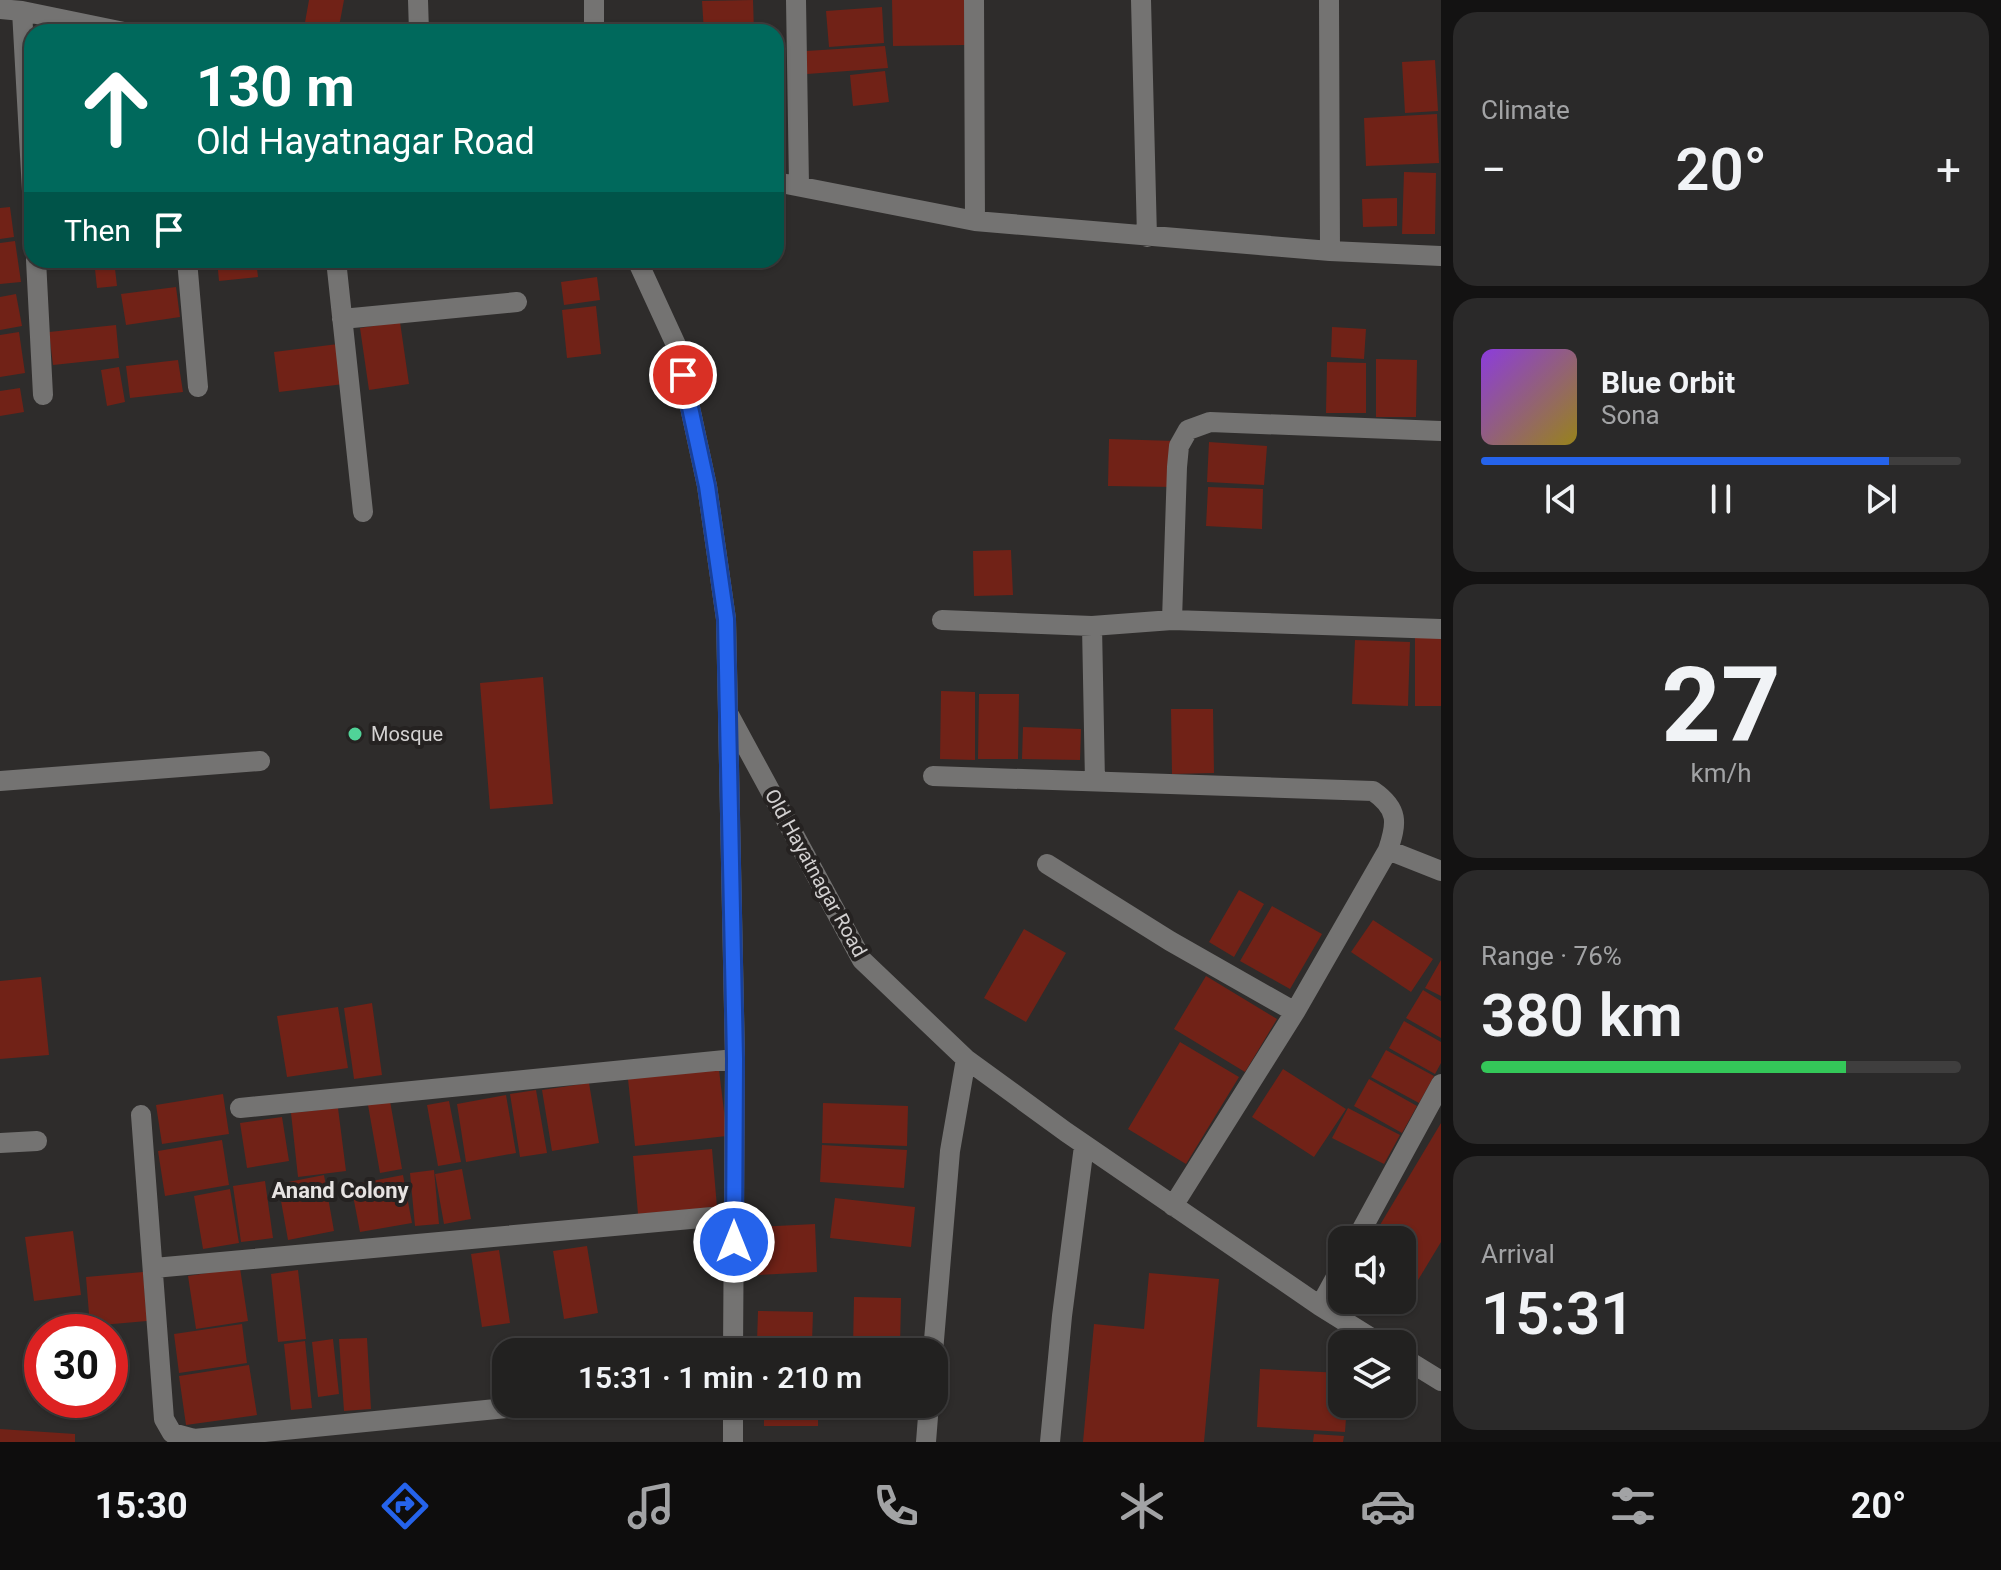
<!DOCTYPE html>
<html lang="en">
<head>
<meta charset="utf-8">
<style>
  body { margin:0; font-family:Roboto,sans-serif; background:#2a2929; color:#f1f3f6; height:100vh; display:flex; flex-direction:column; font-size:30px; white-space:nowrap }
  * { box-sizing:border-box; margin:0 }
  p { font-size:26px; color:#a2a3a5 }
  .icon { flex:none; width:44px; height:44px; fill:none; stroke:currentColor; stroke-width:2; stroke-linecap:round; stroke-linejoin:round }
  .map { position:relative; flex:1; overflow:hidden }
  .side { display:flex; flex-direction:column; gap:12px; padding:12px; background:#131212; width:560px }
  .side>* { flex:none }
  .hud { position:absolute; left:24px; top:24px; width:760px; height:244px; border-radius:24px; box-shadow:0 2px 6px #0004,0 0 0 2px #3f3e3e; background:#00695c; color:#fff; overflow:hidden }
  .tools { position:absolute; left:1328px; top:1226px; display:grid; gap:16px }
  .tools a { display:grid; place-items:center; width:88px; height:88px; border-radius:16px; background:#222120; box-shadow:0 2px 6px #0004,0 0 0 2px #3f3e3e; font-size:40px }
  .speed { position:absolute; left:24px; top:1314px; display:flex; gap:16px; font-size:40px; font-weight:700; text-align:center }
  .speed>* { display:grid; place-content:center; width:104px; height:104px; border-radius:50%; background:#222120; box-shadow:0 2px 6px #0004,0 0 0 2px #3f3e3e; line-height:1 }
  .speed .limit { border:12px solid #d22; background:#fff; color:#111 }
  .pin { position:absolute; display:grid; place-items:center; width:68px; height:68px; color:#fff; margin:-34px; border:4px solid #fff; border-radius:50%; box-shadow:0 2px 8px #0007 }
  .me { position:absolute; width:88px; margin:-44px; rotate:0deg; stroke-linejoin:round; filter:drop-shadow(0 0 6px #0008) }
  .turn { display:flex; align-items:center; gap:28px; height:168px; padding:0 40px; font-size:36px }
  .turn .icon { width:104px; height:104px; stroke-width:2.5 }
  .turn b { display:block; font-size:56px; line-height:68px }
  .then { display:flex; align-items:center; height:76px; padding:0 40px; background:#0003; gap:16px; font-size:30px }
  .big { font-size:60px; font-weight:600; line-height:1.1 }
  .side .widget { flex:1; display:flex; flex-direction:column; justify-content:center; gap:12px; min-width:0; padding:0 28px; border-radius:24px; background:#2a2929 }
  .side .dial { align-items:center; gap:0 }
  .dial b { font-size:104px; line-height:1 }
  .song { display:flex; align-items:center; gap:24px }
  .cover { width:96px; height:96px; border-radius:12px; background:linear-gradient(135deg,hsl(270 70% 55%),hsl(50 70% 35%)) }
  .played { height:8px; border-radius:4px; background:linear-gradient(90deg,#2563eb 85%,#3f3e3e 85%) }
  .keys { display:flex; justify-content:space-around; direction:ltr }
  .heat { display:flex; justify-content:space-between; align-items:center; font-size:44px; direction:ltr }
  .charge { height:12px; border-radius:6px; background:linear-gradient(90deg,#34c759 76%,#3f3e3e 0) }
  .trip { position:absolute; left:492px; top:1338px; width:456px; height:80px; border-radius:24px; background:#222120; box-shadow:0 2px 6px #0004,0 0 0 2px #3f3e3e; font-weight:600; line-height:80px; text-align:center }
  .tabs { display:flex; height:128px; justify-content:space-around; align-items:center; background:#0e0d0d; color:#a2a3a5 }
  .tabs .icon { width:56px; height:56px }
  .tabs .selected { color:#2563eb }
  .tabs b { font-size:36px; color:#f1f3f6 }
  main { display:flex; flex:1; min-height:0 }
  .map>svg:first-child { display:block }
  .building { fill:#712217 }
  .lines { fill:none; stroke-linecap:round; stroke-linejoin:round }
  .minor { stroke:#747372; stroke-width:20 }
  .route-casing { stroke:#184099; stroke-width:20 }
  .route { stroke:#2563eb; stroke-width:14 }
  .poi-dot { fill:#50d398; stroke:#252221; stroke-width:3 }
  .labels { text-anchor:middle; stroke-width:8; stroke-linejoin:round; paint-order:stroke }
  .poi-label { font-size:20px; fill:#d3d1d1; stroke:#252221; text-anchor:start }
  .street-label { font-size:20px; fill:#d3d1d1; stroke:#252221 }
  .neighbourhood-label { font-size:22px; font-weight:bold; fill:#e7e3e2; stroke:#252221 }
</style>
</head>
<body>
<main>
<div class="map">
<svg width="1441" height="1442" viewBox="0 0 1441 1442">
  <rect width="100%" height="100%" fill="#2e2c2b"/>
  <path class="building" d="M 309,0 L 344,0 L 338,32 L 304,28 Z
    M 753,0 L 754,32 L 704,32 L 702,1 Z
    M 892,0 L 964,0 L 965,45 L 893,46 Z
    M 882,7 L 884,43 L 829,47 L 826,11 Z
    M 885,46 L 888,68 L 807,74 L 806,51 Z
    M 1435,60 L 1438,111 L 1405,113 L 1402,62 Z
    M 885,71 L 889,102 L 853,106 L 850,75 Z
    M 1437,114 L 1439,163 L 1366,166 L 1364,118 Z
    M 1404,172 L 1436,173 L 1435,234 L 1402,234 Z
    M 1397,198 L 1397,226 L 1363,227 L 1362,199 Z
    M 10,207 L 14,237 L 0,239 L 0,208 Z
    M 15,241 L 21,282 L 0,284 L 0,243 Z
    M 94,260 L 114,260 L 117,286 L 97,288 Z
    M 217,260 L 256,260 L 258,277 L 219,281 Z
    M 597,277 L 600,300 L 564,305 L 561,282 Z
    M 176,287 L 180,317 L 126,325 L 121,294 Z
    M 16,294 L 22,326 L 0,330 L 0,297 Z
    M 596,306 L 601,354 L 567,358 L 562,310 Z
    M 400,322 L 409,384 L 369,390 L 360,328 Z
    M 116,325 L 119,358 L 53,365 L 49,332 Z
    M 1332,327 L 1366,329 L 1364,359 L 1331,357 Z
    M 19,332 L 25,373 L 0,377 L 0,335 Z
    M 338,344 L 344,384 L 279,392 L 274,352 Z
    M 1376,359 L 1417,360 L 1416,417 L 1376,417 Z
    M 178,360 L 183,392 L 130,398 L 126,366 Z
    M 1327,362 L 1366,363 L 1366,413 L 1326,413 Z
    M 119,367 L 125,402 L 107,406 L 101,370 Z
    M 20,388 L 24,412 L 0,416 L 0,391 Z
    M 1109,439 L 1176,441 L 1175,487 L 1108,486 Z
    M 1209,442 L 1267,446 L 1264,485 L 1207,482 Z
    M 1208,487 L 1263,489 L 1262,529 L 1206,526 Z
    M 1011,550 L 1013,595 L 974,596 L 973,551 Z
    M 1415,637 L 1441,637 L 1441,706 L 1415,706 Z
    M 1355,640 L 1410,642 L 1408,706 L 1352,704 Z
    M 543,677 L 553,804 L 490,809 L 480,683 Z
    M 941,691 L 975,692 L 975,760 L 940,759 Z
    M 979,694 L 1019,694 L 1018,759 L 978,759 Z
    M 1171,709 L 1213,709 L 1214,773 L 1172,774 Z
    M 1023,727 L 1081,729 L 1080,760 L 1022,759 Z
    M 1239,890 L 1264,904 L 1234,957 L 1209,942 Z
    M 1272,906 L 1322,934 L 1290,989 L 1240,961 Z
    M 1373,920 L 1433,959 L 1411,992 L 1351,952 Z
    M 1024,929 L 1066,953 L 1026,1022 L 984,998 Z
    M 1441,960 L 1441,996 L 1425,988 Z
    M 1206,976 L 1277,1019 L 1245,1072 L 1174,1029 Z
    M 41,977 L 49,1055 L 0,1059 L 0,981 Z
    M 1423,990 L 1441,1001 L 1441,1038 L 1406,1018 Z
    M 372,1003 L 382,1075 L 354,1079 L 344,1008 Z
    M 338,1007 L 348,1068 L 287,1077 L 277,1016 Z
    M 1404,1021 L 1441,1042 L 1441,1063 L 1435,1074 L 1389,1048 Z
    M 1180,1042 L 1239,1077 L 1186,1164 L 1128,1129 Z
    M 1386,1050 L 1434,1076 L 1419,1103 L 1371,1077 Z
    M 1283,1069 L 1346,1109 L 1314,1157 L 1252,1117 Z
    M 719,1070 L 727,1136 L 635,1146 L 628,1079 Z
    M 1369,1079 L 1417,1106 L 1402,1133 L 1354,1106 Z
    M 589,1083 L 599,1143 L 552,1151 L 542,1090 Z
    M 536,1090 L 547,1153 L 520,1157 L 510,1094 Z
    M 223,1094 L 229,1134 L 162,1144 L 156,1105 Z
    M 506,1095 L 516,1153 L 466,1162 L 457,1104 Z
    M 390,1101 L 402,1169 L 380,1173 L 368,1105 Z
    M 449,1101 L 461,1162 L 438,1166 L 427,1105 Z
    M 823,1103 L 908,1106 L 907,1146 L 822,1143 Z
    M 338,1108 L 346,1171 L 298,1177 L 291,1113 Z
    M 1348,1108 L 1400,1135 L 1384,1164 L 1332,1138 Z
    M 282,1117 L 289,1161 L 247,1168 L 240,1123 Z
    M 1441,1123 L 1441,1242 L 1412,1290 L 1402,1284 L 1402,1240 L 1371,1240 Z
    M 222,1140 L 229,1185 L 165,1196 L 158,1151 Z
    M 822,1145 L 907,1150 L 904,1188 L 820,1182 Z
    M 712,1149 L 717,1207 L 638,1214 L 633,1156 Z
    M 462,1169 L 471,1219 L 444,1224 L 435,1174 Z
    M 434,1170 L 439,1224 L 415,1226 L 410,1173 Z
    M 324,1175 L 334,1231 L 288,1240 L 278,1184 Z
    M 403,1175 L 412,1223 L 360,1232 L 351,1185 Z
    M 265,1181 L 273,1238 L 241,1242 L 233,1186 Z
    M 230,1189 L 239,1243 L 203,1249 L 194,1196 Z
    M 835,1198 L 915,1207 L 911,1247 L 830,1238 Z
    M 815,1224 L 817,1272 L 758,1275 L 755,1227 Z
    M 73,1231 L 81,1295 L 34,1301 L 25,1237 Z
    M 587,1246 L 598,1313 L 564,1319 L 553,1251 Z
    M 499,1250 L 510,1323 L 482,1327 L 471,1254 Z
    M 240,1268 L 248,1321 L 196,1329 L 188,1276 Z
    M 298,1270 L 306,1339 L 278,1342 L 271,1274 Z
    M 143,1272 L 147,1321 L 90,1326 L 86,1277 Z
    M 1149,1273 L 1219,1279 L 1204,1442 L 1083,1442 L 1094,1324 L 1144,1329 Z
    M 854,1297 L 901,1298 L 900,1349 L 853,1348 Z
    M 758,1311 L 813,1312 L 812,1343 L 757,1342 Z
    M 242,1324 L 247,1363 L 179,1373 L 174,1334 Z
    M 367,1338 L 371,1409 L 344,1411 L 339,1339 Z
    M 333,1339 L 339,1394 L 318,1397 L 312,1342 Z
    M 305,1341 L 312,1408 L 291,1410 L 284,1344 Z
    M 249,1365 L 257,1415 L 186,1425 L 179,1376 Z
    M 1260,1369 L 1342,1373 L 1342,1404 L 1347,1404 L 1345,1432 L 1257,1427 Z
    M 764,1404 L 818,1404 L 818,1426 L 764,1426 Z
    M 0,1429 L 75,1434 L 75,1442 L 0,1442 Z
    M 1314,1434 L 1344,1436 L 1343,1442 L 1313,1442 Z"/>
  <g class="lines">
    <path class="minor" d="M 418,0 L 419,32
      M 594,0 L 594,32
      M 796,0 L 799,185
      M 974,0 L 975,221
      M 1141,0 L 1147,237
      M 1329,0 L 1330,251
      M 0,9 L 22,11 L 124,32
      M 22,11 L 32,191
      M 776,182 L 975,221 L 1330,251 L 1441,256
      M 36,260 L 43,395
      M 187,260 L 198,387
      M 336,260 L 363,512
      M 637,260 L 677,347 L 707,486 L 726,619 L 728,713 L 862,960 L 966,1059 L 1066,1132 L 1320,1306 L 1381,1344
      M 342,319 L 517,302
      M 942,620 L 1092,626
      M 1172,620 L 1177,467 L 1179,446 L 1188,430 L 1210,422 L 1441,431
      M 728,717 L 735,1059 L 733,1352
      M 933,776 L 1373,791 C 1399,809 1397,823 1388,850 L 1295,1012 L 1173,1206
      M 0,781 L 260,761
      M 1095,782 L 1092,626 L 1172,620 L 1441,629
      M 1388,850 L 1441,871
      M 1047,864 L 1170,941 L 1295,1012
      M 240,1108 L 735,1059
      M 141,1115 L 164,1419 L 172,1433 L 194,1439 L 547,1404
      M 0,1143 L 37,1141
      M 1356,1240 L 1441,1084
      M 154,1268 L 734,1215
      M 1320,1306 L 1342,1266
      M 933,1352 L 950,1151 L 966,1059
      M 1402,1357 L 1441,1381
      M 733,1404 L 733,1442
      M 926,1442 L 929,1404
      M 1050,1442 L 1062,1316 L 1084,1146"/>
  </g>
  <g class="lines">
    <g class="route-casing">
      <path id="route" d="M 683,375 L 707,486 L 726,619 L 735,1059 L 734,1242"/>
    </g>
    <use href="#route" class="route"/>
  </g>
  <circle class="poi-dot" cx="355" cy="734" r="8"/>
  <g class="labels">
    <g class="poi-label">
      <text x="371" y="741">Mosque</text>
    </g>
    <g class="street-label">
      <text transform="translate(816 873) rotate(61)" y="7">Old Hayatnagar Road</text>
    </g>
    <g class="neighbourhood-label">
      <text x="340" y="1198">Anand Colony</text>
    </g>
  </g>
</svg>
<div class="tools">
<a><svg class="icon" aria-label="sound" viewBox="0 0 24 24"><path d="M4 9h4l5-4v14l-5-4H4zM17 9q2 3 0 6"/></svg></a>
<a><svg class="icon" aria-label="layers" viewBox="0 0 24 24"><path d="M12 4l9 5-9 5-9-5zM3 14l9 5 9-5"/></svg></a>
</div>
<div class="speed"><div class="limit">30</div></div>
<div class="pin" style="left:683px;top:375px;background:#d93025"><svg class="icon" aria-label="arrive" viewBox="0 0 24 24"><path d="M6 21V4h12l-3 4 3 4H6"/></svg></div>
<svg class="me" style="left:734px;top:1242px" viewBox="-20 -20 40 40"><circle r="17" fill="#2563eb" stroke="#fff" stroke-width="3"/><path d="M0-11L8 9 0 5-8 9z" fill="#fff"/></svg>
<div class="trip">15:31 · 1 min · 210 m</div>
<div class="hud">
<div class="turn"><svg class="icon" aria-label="ahead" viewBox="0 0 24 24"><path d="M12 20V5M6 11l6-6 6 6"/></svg><div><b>130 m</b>Old Hayatnagar Road</div></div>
<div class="then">Then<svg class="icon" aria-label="arrive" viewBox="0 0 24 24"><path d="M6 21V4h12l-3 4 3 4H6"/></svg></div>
</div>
</div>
<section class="side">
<div class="widget"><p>Climate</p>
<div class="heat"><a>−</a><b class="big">20°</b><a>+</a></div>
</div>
<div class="widget">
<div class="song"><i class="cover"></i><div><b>Blue Orbit</b><p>Sona</p></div></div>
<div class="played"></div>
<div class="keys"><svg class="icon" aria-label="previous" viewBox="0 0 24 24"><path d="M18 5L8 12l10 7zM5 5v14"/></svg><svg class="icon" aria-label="pause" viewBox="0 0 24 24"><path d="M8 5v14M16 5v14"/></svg><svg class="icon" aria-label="next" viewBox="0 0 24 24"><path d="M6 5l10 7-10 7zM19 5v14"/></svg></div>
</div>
<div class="widget dial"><b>27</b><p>km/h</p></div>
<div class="widget"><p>Range · 76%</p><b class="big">380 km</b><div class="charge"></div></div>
<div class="widget"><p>Arrival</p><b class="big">15:31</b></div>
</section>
</main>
<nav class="tabs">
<b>15:30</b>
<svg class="icon selected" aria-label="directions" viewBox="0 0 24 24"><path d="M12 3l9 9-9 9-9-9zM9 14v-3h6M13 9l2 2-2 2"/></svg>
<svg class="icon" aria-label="music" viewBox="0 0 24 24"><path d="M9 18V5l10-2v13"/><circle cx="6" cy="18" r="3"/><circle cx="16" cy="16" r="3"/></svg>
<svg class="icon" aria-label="phone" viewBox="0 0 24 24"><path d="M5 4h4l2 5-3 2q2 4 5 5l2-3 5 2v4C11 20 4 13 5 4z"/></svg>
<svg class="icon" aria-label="climate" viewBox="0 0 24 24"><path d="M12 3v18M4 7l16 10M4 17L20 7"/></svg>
<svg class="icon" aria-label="car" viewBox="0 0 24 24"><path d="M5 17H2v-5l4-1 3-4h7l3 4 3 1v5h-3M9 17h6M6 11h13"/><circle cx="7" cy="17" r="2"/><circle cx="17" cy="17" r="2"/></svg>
<svg class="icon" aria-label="filters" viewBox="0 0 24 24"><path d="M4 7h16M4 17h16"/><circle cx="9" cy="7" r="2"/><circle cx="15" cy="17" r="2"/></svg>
<b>20°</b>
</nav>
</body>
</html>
